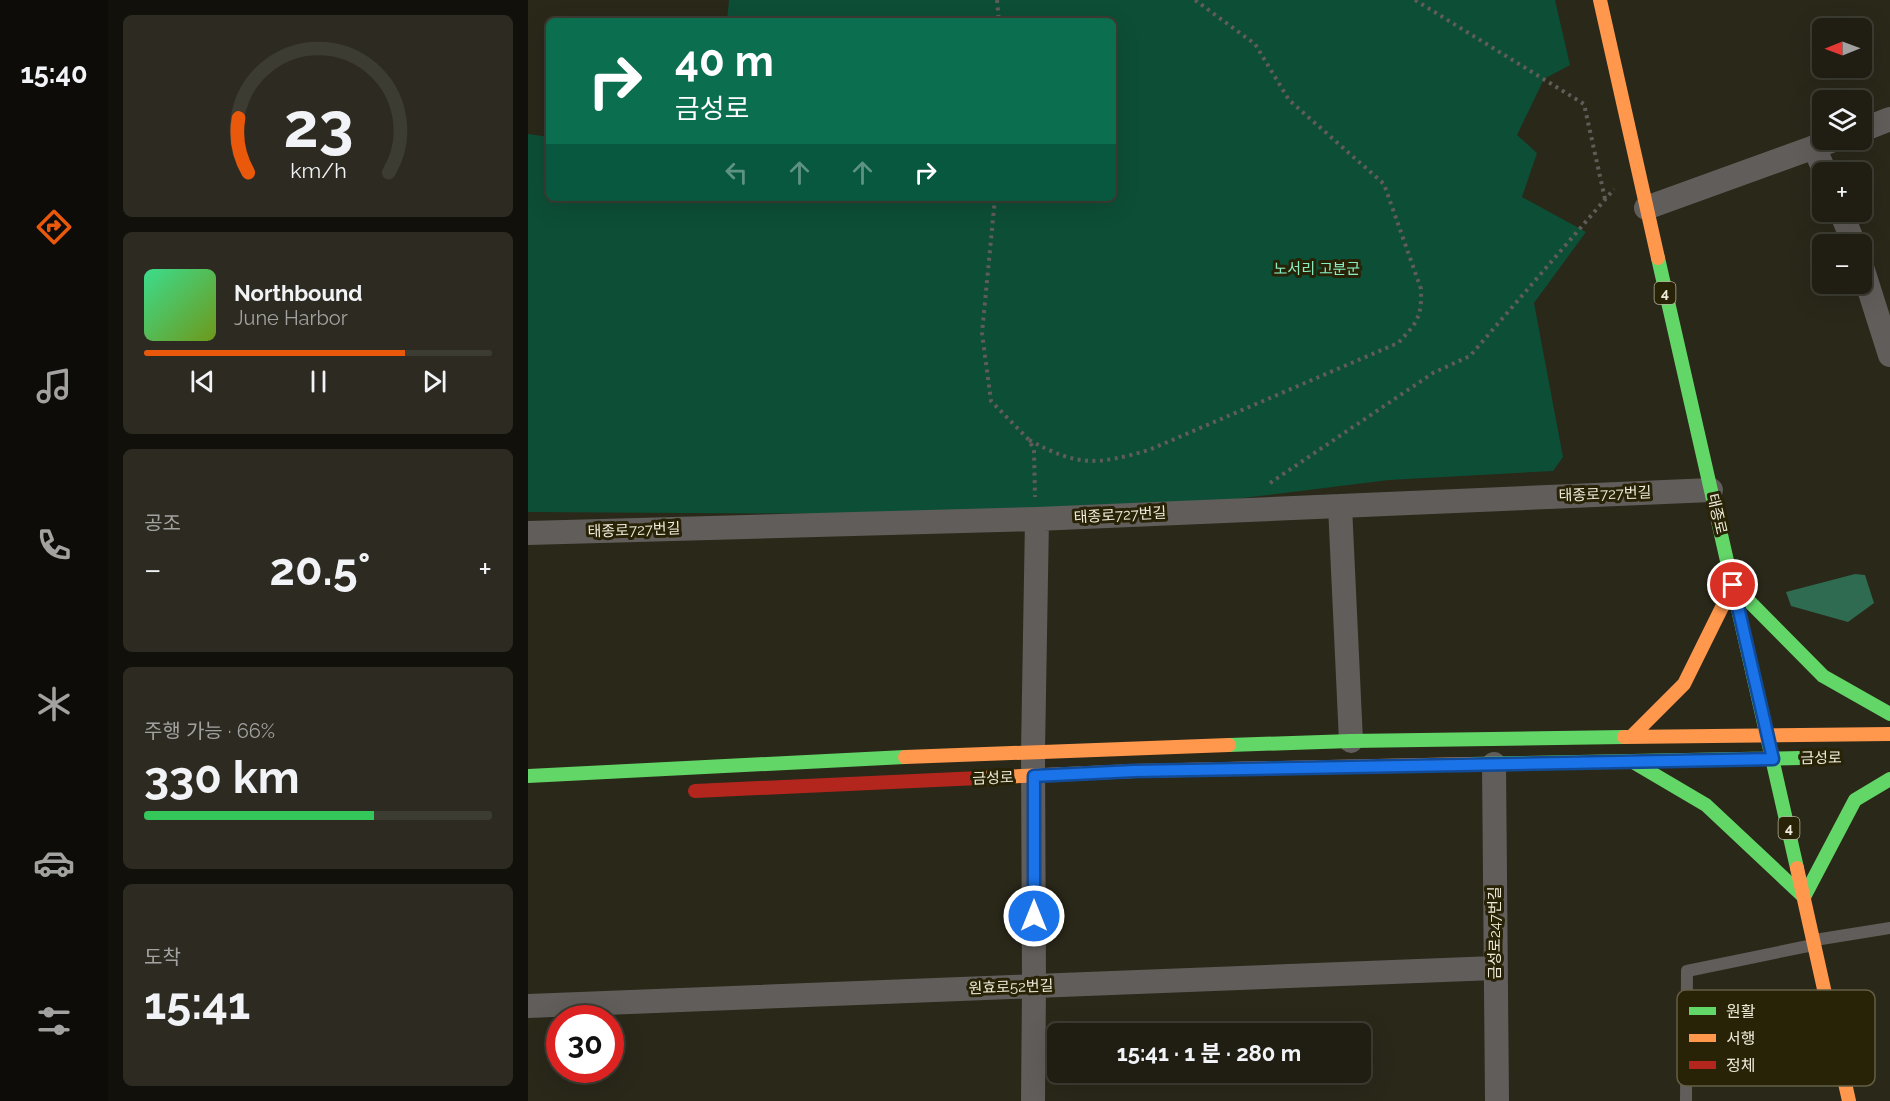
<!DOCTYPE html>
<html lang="ko">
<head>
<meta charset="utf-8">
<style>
  body { margin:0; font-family:Raleway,"Noto Sans KR",sans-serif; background:#2d2b21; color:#f1f3f6; height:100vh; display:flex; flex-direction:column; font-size:22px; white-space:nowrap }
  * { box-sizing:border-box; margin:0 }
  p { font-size:20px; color:#a2a2a0 }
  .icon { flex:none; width:33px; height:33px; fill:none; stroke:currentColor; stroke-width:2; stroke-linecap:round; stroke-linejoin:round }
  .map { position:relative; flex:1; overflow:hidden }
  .details { display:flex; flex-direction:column; gap:15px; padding:15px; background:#12100a; width:420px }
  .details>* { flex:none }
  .top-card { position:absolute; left:18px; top:18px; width:570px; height:183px; border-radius:9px; box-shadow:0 6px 24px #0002,0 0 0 2px #3d3c33; background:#0b6e4f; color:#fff; overflow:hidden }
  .needle { width:39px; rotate:269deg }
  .controls { position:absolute; left:1284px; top:18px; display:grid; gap:12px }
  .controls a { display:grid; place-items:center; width:60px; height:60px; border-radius:9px; background:#201e13; box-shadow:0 6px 24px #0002,0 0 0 2px #3d3c33; font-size:30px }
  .speed { position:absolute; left:18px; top:1005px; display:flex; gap:12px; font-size:30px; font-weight:700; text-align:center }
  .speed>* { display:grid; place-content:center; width:78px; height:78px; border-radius:50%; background:#201e13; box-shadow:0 6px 24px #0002,0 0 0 2px #3d3c33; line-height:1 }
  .speed .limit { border:9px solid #d22; background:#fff; color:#111 }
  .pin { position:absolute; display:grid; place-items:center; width:51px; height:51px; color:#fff; margin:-26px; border:3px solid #fff; border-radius:50%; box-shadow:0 2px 6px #0007 }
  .me { position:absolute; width:66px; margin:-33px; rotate:0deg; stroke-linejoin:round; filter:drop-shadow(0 0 4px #0008) }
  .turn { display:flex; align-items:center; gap:21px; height:126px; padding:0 30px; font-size:27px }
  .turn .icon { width:78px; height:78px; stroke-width:2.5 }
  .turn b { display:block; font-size:42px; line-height:51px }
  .lanes { display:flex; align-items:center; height:57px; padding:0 30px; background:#0003; justify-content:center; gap:30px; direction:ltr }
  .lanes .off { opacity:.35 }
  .big { font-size:45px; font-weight:700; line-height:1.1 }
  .details .card { flex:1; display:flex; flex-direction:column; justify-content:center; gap:9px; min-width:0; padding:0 21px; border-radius:9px; background:#2d2b21 }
  .details .dial { align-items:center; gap:0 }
  .dial svg { height:156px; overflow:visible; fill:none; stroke:#3d3c33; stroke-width:7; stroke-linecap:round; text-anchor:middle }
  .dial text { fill:#f1f3f6; stroke:none }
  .song { display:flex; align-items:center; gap:18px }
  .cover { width:72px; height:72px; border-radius:9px; background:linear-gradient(135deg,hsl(150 70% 55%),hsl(80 70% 35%)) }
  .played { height:6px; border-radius:3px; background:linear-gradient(90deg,#ea580c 75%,#3d3c33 75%) }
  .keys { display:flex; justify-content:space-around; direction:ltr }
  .heat { display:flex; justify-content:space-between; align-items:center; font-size:33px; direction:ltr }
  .charge { height:9px; border-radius:4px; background:linear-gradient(90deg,#34c759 66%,#3d3c33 0) }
  .trip { position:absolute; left:519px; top:1023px; width:324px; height:60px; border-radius:9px; background:#201e13; box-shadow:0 6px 24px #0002,0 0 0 2px #3d3c33; font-weight:700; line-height:60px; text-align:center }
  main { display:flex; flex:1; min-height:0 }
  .dock { display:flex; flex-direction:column; width:108px; justify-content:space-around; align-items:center; background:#0d0c08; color:#a2a2a0 }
  .dock .icon { width:42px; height:42px }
  .dock .active { color:#ea580c }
  .dock b { font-size:27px; color:#f1f3f6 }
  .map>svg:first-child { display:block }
  .green { fill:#0d4e36 }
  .forest { fill:#2f6b51 }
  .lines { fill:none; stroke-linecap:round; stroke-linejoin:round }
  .path { stroke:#605d59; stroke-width:4; stroke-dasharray:3 4.5; stroke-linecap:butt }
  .lane { stroke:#615d5b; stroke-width:12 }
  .street { stroke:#615d5b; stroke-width:24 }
  .fast { stroke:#63d668; stroke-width:14 }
  .slow { stroke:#ff974d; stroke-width:14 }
  .jam { stroke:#b3261e; stroke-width:14 }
  .route-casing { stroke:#114b97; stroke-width:15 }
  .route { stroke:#1a73e8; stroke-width:10 }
  .labels { text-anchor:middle; stroke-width:6; stroke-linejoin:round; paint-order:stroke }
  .shield { fill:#282306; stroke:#b2ae9a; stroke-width:1.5 }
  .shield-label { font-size:14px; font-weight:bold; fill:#edead9 }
  .park-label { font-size:15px; fill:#89edc2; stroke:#282306 }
  .street-label { font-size:15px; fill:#edead9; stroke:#282306 }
  .key { fill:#282306; stroke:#635f45; stroke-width:1.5 }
  .key-label { font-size:16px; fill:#edead9 }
</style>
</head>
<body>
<main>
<nav class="dock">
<b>15:40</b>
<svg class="icon active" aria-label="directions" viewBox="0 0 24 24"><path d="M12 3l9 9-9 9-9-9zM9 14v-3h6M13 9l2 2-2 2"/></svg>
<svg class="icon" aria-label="music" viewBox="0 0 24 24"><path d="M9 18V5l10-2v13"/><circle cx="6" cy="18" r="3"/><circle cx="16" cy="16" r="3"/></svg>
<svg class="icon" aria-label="phone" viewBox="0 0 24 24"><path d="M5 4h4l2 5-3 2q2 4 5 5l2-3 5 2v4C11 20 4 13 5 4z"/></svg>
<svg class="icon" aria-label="climate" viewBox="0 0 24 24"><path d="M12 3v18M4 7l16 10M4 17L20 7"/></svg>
<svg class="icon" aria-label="car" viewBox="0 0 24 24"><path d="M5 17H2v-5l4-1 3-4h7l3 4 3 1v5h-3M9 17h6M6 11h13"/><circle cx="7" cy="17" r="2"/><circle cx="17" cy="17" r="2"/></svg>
<svg class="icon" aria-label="filters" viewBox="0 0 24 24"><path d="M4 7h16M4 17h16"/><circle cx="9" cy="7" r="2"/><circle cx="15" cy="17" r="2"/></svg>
</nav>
<section class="details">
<div class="card dial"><svg viewBox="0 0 100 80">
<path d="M14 69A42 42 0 1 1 86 69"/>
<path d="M14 69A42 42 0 0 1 9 41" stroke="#ea580c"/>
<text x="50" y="56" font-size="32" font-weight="700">23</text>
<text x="50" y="72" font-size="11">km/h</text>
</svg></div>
<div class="card">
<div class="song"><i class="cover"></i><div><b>Northbound</b><p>June Harbor</p></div></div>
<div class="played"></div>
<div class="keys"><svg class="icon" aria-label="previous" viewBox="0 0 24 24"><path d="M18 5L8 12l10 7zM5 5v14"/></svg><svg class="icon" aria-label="pause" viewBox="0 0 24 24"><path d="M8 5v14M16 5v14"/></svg><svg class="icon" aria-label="next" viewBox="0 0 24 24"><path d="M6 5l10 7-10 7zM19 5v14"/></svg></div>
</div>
<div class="card"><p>공조</p>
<div class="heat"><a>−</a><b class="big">20.5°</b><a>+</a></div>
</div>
<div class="card"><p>주행 가능 · 66%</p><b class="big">330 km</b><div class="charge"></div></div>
<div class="card"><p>도착</p><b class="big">15:41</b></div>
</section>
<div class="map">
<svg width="1362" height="1101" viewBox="0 0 1362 1101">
  <rect width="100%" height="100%" fill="#2a2819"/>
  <path class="green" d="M 201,0 L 1027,0 L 1042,65 L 1016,79 L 989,135 L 1009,153 L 994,197 L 1058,232 L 1006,303 L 1035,457 L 1025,471 L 861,480 L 650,506 L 343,514 L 0,512 L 0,134 L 21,137 L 21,198 L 585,198 L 585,21 L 199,21 Z"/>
  <path class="forest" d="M 1327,574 L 1337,575 L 1346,603 L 1320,622 L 1263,606 L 1258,592 Z"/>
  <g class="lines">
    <path class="path" d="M 469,0 L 471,21
      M 887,0 L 1056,104 L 1077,199
      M 467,198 L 454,333 L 463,401 L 501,440 L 506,450 L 507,497
      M 501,440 C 551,467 568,465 621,450 L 870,343 C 889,323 894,317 893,289 L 856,184 L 761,100 L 727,44 L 667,0
      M 742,483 L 905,373 L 942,356 L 1086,189"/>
    <path class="lane" d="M 1287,940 L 1362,928
      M 1158,1101 L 1159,971 L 1285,945"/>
    <path class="street" d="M 1334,130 L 1362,119
      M 1286,147 L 1297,172
      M 1118,208 L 1306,140
      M 1313,212 L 1326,244
      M 1334,267 L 1362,355
      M 812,506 L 823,741
      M 0,533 L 509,519 L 1183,490
      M 966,764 L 969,1101
      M 0,1006 L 967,968
      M 505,1101 L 506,986 L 505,751 L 509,519"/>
    <path class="fast" d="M 1130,258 L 1269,868
      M 1205,585 L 1295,676 L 1362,714
      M 701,745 L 823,741 L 1096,737
      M 1105,762 L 1178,805 L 1276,897
      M 942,764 L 1272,758
      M 0,776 L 377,757
      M 1276,897 L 1327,800 L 1362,779"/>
    <path class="slow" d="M 1072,0 L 1130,258
      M 1104,736 L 1156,684 L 1205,585
      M 1096,737 L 1362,734
      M 377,757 L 701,745
      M 451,778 L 606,771 L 942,764
      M 1269,868 L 1321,1101"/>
    <path class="jam" d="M 167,791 L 451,778"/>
  </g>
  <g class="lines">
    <g class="route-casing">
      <path id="route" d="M 506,916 L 506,776 L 606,771 L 1245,759 L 1205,585"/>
    </g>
    <use href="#route" class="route"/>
  </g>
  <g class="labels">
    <g class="shield">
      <rect x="1126.5" y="282" width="21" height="22" rx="4.5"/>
      <rect x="1250.5" y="817" width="21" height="22" rx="4.5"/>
    </g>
    <g class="shield-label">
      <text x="1137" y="298">4</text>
      <text x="1261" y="833">4</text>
    </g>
    <g class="park-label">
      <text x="789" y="274">노서리 고분군</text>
    </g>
    <g class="street-label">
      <text transform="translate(1077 494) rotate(-2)" y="5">태종로727번길</text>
      <text transform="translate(1189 514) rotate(77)" y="5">태종로</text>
      <text transform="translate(592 515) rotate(-3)" y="5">태종로727번길</text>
      <text transform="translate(106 530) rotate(-2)" y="5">태종로727번길</text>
      <text transform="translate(1293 758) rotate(-1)" y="5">금성로</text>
      <text transform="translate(465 778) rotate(-2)" y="5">금성로</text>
      <text transform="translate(967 933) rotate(-90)" y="5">금성로247번길</text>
      <text transform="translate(483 987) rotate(-2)" y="5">원효로52번길</text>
    </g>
  </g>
  <rect x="1149" y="990" width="198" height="96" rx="9" class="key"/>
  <rect x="1161" y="1007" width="27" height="8" fill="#63d668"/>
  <rect x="1161" y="1034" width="27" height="8" fill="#ff974d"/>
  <rect x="1161" y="1061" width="27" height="8" fill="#b3261e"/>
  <g class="key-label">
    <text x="1198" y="1017">원활</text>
    <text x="1198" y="1044">서행</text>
    <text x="1198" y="1071">정체</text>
  </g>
</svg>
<div class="controls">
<a><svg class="needle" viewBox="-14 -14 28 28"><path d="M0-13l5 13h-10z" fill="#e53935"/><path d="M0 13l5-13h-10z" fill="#a2a2a0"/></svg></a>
<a><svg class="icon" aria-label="layers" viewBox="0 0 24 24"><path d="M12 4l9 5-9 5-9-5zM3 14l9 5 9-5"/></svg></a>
<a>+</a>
<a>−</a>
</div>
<div class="speed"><div class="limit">30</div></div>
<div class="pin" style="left:1205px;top:585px;background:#d93025"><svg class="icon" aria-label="arrive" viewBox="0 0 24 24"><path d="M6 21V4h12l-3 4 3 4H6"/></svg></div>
<svg class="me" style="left:506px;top:916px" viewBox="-20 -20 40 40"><circle r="17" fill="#1a73e8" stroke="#fff" stroke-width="3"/><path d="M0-11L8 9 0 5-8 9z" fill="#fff"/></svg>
<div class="trip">15:41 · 1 분 · 280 m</div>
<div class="top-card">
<div class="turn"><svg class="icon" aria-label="right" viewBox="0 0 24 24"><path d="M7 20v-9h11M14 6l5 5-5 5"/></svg><div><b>40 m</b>금성로</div></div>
<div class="lanes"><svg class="icon off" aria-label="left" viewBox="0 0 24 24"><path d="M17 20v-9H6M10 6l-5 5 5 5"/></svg><svg class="icon off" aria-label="ahead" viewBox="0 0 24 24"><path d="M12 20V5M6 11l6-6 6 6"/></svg><svg class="icon off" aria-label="ahead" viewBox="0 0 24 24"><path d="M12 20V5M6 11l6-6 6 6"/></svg><svg class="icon" aria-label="right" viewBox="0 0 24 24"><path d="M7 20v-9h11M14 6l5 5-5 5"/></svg></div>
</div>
</div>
</main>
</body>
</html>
